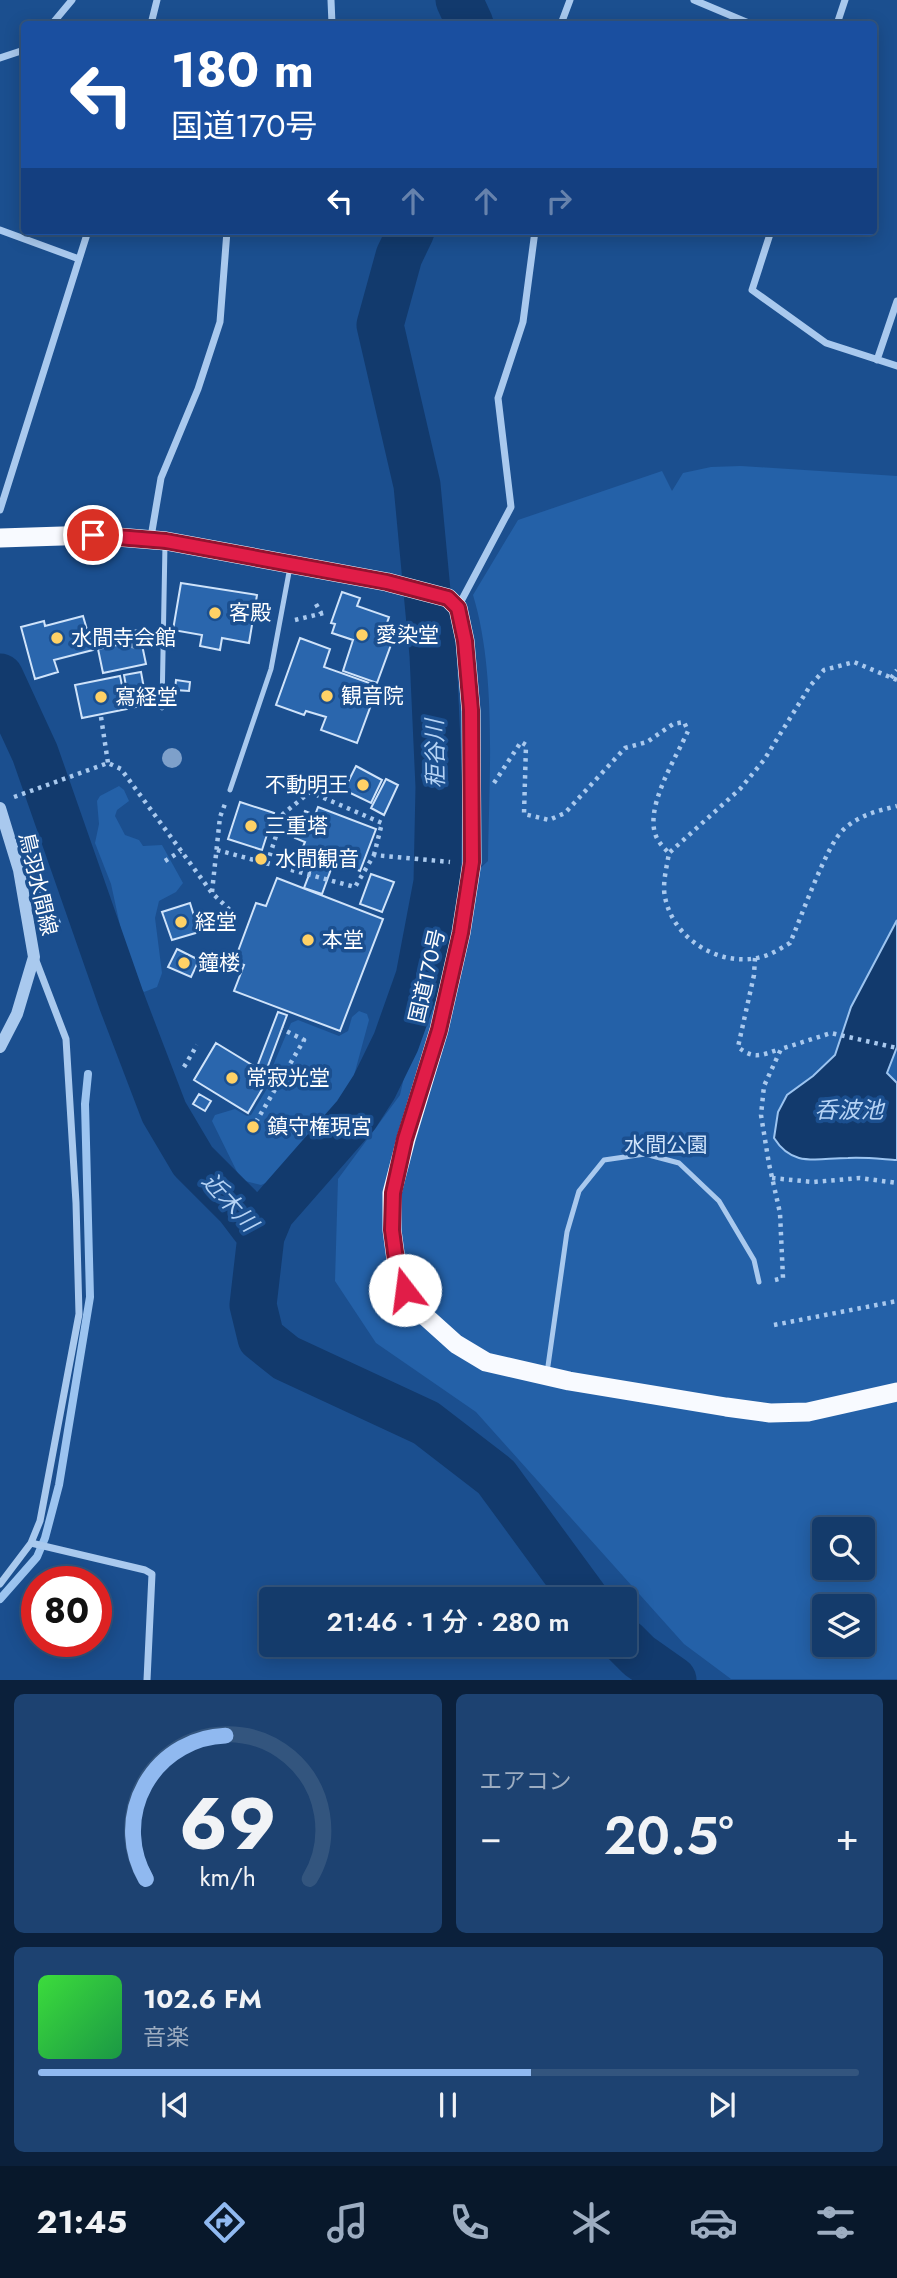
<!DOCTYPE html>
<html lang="ja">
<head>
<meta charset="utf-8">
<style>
  body { margin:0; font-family:Jost,"Noto Sans JP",sans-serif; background:#1d4271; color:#f1f3f6; height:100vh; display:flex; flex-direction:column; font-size:26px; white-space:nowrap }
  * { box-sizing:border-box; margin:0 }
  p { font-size:23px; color:#9dadc1 }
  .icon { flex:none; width:38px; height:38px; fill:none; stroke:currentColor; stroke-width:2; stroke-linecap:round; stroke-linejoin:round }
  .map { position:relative; height:1680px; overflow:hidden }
  .sheet { display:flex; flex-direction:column; gap:14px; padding:14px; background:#0b203b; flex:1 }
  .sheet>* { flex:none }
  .banner { position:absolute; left:21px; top:21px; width:856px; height:214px; border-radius:7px; box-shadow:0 4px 18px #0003,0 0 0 2px #33557e; background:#1a4fa0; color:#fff; overflow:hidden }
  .controls { position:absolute; left:812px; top:1517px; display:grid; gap:14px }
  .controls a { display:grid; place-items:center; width:63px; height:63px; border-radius:7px; background:#143b6b; box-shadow:0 4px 18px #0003,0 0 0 2px #33557e; font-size:35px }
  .speed { position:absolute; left:21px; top:1566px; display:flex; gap:14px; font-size:35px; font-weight:700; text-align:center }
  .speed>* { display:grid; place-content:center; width:91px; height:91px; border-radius:50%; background:#143b6b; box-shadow:0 4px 18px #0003,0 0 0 2px #33557e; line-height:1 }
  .speed .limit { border:10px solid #d22; background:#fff; color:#111 }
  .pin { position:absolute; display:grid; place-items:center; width:60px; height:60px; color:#fff; margin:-30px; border:4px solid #fff; border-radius:50%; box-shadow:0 2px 7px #0007 }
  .me { position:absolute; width:77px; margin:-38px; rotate:345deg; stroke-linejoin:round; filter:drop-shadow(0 0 5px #0008) }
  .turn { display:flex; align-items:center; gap:24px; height:147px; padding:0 35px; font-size:32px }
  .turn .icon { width:91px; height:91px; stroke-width:2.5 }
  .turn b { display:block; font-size:49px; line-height:60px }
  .lanes { display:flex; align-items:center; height:66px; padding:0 35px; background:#0003; justify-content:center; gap:35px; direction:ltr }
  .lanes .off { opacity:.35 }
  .big { font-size:52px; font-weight:600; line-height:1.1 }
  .sheet .widget { flex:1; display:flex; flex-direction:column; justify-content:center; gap:10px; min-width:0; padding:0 24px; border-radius:10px; background:#1d4271 }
  .sheet .dial { align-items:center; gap:0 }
  .dial svg { height:182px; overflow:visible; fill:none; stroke:#33557e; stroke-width:7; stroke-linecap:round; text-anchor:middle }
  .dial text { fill:#f1f3f6; stroke:none }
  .song { display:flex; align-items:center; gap:21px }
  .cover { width:84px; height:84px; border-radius:10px; background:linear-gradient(135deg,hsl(120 70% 55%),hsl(140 70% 35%)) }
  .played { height:7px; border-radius:4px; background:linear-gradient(90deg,#90b9f0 60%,#33557e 60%) }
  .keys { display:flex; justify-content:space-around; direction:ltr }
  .heat { display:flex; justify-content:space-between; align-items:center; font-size:38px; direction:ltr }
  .sheet .tiles { flex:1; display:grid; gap:14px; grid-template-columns:1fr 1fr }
  .widget:last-child { grid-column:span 2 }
  .trip { position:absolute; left:259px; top:1587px; width:378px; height:70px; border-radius:7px; background:#143b6b; box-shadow:0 4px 18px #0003,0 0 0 2px #33557e; font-weight:600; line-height:70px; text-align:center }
  .tab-bar { display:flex; height:112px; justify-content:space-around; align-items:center; background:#08182b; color:#9dadc1 }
  .tab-bar .icon { width:49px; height:49px }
  .tab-bar .current { color:#90b9f0 }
  .tab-bar b { font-size:32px; color:#f1f3f6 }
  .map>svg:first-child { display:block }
  .green { fill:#2461a8; fill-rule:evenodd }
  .water { fill:#123a6d; stroke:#9cc4f0; stroke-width:2 }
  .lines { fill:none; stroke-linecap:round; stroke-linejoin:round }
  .stream { stroke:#9cc4f0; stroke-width:8 }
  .river { stroke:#123a6d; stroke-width:47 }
  .building { fill:#2a66ad; stroke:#cfe3fa; stroke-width:2 }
  .path { stroke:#a9c9ee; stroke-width:4.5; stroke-dasharray:3.5 5; stroke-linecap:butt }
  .service { stroke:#a9c9ee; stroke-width:5 }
  .minor { stroke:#a9c9ee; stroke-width:7 }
  .tertiary { stroke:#a9c9ee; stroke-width:12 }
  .trunk { stroke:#f8faff; stroke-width:19 }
  .tree { fill:#7ea0ca }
  .route-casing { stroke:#92132f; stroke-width:18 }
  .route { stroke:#e11d48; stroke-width:12 }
  .poi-dot { fill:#ffd166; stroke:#1b4f8f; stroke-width:2.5 }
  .labels { text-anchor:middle; stroke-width:7; stroke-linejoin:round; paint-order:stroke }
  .poi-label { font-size:21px; fill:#fff; stroke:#1b4f8f; text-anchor:start }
  .street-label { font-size:21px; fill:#fff; stroke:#1b4f8f }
  .park-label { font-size:21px; fill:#cfe3fa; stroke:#1b4f8f }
  .water-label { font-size:23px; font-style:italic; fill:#b5d3f5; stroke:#1b4f8f }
</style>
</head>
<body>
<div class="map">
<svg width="897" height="1680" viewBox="0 0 897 1680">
  <rect width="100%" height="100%" fill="#1b4f8f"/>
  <path class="green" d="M 741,466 L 897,476 L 897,1679 L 731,1679 L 684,1644 L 476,1412 L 376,1343 L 335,1281 L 338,1179 L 400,1095 L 444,902 L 488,861 C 489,778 497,674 473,595 L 518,520 L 662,471 L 672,491 L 683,473 L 711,467 ZM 824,1530 L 863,1530 L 863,1568 L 824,1568 ZM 824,1606 L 863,1606 L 863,1645 L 824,1645 Z
    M 119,786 L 124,790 L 129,801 L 117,810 L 115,816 L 125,835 L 139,840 L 143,846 L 162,845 L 183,883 L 176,892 L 159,901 L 155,918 L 162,973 L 157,987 L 144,992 L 131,976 L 111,884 L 95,843 L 99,824 L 97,801 L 100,796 Z
    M 359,1011 L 367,1014 L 369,1020 L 346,1105 L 338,1118 L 268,1182 L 261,1185 L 241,1180 L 212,1121 L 215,1115 L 235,1109 L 247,1116 L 251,1115 L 274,1077 L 272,1068 L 291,1023 L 298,1020 L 339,1036 L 348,1031 L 352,1017 Z"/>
  <path class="water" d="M 897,920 L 897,1047 L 887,1073 L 897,1083 L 897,1160 C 881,1159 864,1157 848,1158 C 817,1158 793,1168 774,1138 L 778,1112 L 787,1095 L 813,1076 L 835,1055 L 851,1007 Z"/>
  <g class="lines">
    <path class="stream" d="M 42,892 L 57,923
      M 0,1599 L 37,1557 L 45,1538 L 59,1485 L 90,1297 L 85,1104 L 88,1074"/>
    <path class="river" d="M 459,0 L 470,24
      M 411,231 L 399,256 L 380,325 L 417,485 L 433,655 L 439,787 L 437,882 L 419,977 L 396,1042 L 374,1087 L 356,1115 L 271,1212 L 261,1236 L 253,1305 L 261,1338 L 286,1358 L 426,1423 L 496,1477 L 586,1600
      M 0,677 L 35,753 L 122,1002 L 164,1112 L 193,1161 L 239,1207 L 261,1236
      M 625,1642 L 639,1656 L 673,1680"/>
  </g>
  <path class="building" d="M 181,583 L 257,595 L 249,643 L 222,638 L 220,650 L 200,646 L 202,635 L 173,630 Z
    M 342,592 L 360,598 L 357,606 L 389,617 L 382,638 L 392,642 L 377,683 L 343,671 L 353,640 L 332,633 L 335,624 L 331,623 Z
    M 83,616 L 93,650 L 54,660 L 58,672 L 35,679 L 21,627 L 44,621 L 45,626 Z
    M 300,638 L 330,649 L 324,667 L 378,686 L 357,743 L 321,730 L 326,717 L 306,711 L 304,715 L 276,705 Z
    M 141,640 L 146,664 L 103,673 L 98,649 Z
    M 141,672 L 147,705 L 130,708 L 124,675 Z
    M 120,676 L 127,709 L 82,718 L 75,685 Z
    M 176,680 L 190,682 L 189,691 L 175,690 Z
    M 356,766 L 382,780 L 371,803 L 344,790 Z
    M 386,779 L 398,785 L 384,815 L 371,808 Z
    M 240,802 L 274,813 L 262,850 L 228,839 Z
    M 318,807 L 376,829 L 360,871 L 334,861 L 322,894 L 304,888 L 317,854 L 302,849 L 305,842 L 295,838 L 305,811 L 315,815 Z
    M 371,874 L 394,882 L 382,912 L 360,904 Z
    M 277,878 L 383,919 L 340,1031 L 234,991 L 244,965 L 234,962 L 256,903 L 266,906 Z
    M 190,903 L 199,932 L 172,940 L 162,912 Z
    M 217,914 L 223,914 L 227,918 L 223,929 L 217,929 L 213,925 Z
    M 177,949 L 199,960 L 191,977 L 168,967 Z
    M 278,1012 L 287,1015 L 266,1071 L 257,1067 Z
    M 216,1043 L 270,1076 L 248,1113 L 194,1080 Z
    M 199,1094 L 211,1101 L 205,1111 L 193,1104 Z"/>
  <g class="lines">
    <path class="path" d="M 316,604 L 321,613
      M 295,620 L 328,612
      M 891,678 L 897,670
      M 897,680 L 854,662 L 824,670 L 810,686 L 764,760 L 740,789 L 669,853 C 667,866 662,884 665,897 C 673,939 720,968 761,957 C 771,955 781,948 790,943 C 801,918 826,846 843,830 C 859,815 877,811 897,806
      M 101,717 L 108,763
      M 494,783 L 521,742 L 526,745 L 524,814 L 549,820 L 565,813 L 625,748 L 647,742 L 673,724 L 684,722 L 688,731 C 676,758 641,812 658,840 C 661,845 665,849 669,853
      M 14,797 L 108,763 L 121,769 L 212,893 L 233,913
      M 217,850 L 355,887 L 374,855 L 450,862
      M 165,861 L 181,851
      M 267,864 L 283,814 L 310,792 L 382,823 L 374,855
      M 212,892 L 220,817 L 225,804
      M 755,958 L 754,975 L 738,1047 C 754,1060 762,1055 780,1049
      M 184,1067 L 197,1045
      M 256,1122 L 304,1040 L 282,1029
      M 772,1178 L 813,1182 L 860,1178 L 897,1183
      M 775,1280 L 783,1278 L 780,1213 L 769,1164 L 761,1115 L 764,1086 L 781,1049 L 831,1033 L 897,1048
      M 774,1325 L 897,1301"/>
    <path class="service" d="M 162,708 L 165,544
      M 230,790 L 271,669 L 290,567
      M 547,1373 L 567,1232 L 579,1191 L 604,1160 L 645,1154 L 679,1163 L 719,1201 L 754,1260 L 759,1282"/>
    <path class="minor" d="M 331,0 L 332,24
      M 694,0 L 751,24
      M 52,24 L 72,0
      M 151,24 L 157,0
      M 561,24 L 570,0
      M 837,24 L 845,0
      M 0,58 L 24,50
      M 0,230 L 79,259
      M 771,231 L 752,290 L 826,343 L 897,366
      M 877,360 L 897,301
      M 0,510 L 88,231
      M 151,537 L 161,478 L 198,389 L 220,322 L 227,231
      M 458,607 L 511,507 L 498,398 L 523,322 L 535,231
      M 31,1543 L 145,1570 L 152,1574 L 147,1680
      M 0,1584 L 31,1543 L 40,1521 L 79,1314 L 76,1203 L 66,1039 L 35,958"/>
    <path class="tertiary" d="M 0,808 L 19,870 L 34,957 L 17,1014 L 0,1047"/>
    <path class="trunk" d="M 0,538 L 93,535 L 166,541 L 387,582 L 448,598 L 458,608 L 465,641 L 471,711 L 472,862 L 461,933 L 439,1030 L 406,1139 L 392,1193 L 392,1230 L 396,1260 L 405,1290 L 426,1317 L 456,1344 L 486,1362 L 569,1381 L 726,1407 L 770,1413 L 808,1412 L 897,1392"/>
  </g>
  <g class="tree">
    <circle cx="135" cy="639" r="10"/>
    <circle cx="172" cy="758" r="10"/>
  </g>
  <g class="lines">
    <g class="route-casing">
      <path id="route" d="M 93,535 L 166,541 L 387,582 L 448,598 L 458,608 L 465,641 L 471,710 L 472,862 L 461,933 L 439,1030 L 405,1139 L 393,1193 L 392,1230 L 396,1260 L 405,1290"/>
    </g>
    <use href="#route" class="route"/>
  </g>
  <g class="poi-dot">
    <circle cx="215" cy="613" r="7"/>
    <circle cx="362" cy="635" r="7"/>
    <circle cx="57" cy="638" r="7"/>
    <circle cx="327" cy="696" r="7"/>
    <circle cx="101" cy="697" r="7"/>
    <circle cx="363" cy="785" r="7"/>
    <circle cx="251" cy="826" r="7"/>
    <circle cx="261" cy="859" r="7"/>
    <circle cx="181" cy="922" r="7"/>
    <circle cx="308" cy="940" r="7"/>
    <circle cx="184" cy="963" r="7"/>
    <circle cx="232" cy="1078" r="7"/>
    <circle cx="253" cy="1127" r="7"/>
  </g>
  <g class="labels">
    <g class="poi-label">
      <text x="229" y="620">客殿</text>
      <text x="376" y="642">愛染堂</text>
      <text x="71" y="645">水間寺会館</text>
      <text x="341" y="703">観音院</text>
      <text x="115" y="704">寫経堂</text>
      <text x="349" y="792" text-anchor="end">不動明王</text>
      <text x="265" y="833">三重塔</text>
      <text x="275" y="866">水間観音</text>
      <text x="195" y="929">経堂</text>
      <text x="322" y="947">本堂</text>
      <text x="198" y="970">鐘楼</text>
      <text x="246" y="1085">常寂光堂</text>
      <text x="267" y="1134">鎮守権現宮</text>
    </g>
    <g class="street-label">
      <text transform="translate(38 884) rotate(77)" y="7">鳥羽水間線</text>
      <text transform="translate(427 976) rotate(-77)" y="7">国道170号</text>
    </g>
    <g class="park-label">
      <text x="666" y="1152">水間公園</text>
    </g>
    <g class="water-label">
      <text transform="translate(435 754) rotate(-91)" y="8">秬谷川</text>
      <text x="849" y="1118">呑波池</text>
      <text transform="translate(230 1202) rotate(48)" y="8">近木川</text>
    </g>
  </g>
</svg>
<div class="controls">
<a><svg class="icon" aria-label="search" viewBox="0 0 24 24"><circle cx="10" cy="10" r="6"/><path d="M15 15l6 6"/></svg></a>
<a><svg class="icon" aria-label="layers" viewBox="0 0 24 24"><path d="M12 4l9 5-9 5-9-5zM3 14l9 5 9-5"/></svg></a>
</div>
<div class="speed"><div class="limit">80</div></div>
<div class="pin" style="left:93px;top:535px;background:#d93025"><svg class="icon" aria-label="arrive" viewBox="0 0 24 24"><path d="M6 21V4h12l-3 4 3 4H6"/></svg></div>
<svg class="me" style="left:405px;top:1290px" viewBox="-20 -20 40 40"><circle r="19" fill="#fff"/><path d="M0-13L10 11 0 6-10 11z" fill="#e11d48"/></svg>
<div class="trip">21:46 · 1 分 · 280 m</div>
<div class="banner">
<div class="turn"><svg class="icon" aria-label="left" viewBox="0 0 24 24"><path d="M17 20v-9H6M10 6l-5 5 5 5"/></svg><div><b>180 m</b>国道170号</div></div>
<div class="lanes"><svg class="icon" aria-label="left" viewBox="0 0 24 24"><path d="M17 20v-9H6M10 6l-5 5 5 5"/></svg><svg class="icon off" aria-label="ahead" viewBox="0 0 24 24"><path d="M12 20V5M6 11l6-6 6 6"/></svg><svg class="icon off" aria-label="ahead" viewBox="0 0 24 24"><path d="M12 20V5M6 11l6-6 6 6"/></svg><svg class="icon off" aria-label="right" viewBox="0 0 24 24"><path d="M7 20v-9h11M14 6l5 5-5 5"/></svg></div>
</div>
</div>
<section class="sheet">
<div class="tiles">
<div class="widget dial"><svg viewBox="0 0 100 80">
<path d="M14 69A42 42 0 1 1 86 69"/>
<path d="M14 69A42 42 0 0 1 49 6" stroke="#90b9f0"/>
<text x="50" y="56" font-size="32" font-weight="700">69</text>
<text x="50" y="72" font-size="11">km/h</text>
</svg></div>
<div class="widget"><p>エアコン</p>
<div class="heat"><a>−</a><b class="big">20.5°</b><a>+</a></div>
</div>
<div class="widget">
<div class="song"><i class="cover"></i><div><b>102.6 FM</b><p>音楽</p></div></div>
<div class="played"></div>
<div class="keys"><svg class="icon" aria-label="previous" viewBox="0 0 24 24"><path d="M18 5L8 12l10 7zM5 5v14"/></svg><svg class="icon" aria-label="pause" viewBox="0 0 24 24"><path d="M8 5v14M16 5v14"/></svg><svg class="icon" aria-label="next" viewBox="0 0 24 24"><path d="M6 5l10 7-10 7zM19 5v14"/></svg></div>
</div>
</div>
</section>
<nav class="tab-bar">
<b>21:45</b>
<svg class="icon current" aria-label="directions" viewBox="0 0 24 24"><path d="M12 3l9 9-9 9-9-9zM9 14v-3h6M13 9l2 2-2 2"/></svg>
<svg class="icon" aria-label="music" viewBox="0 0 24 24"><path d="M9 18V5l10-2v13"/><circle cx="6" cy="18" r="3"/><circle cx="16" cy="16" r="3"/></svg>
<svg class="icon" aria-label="phone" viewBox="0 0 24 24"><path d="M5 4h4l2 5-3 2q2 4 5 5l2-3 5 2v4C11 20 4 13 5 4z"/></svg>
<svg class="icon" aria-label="climate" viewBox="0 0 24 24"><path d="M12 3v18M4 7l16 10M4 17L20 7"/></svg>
<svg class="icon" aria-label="car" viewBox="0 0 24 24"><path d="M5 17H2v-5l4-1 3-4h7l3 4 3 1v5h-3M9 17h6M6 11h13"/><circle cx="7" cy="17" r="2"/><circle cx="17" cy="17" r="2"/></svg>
<svg class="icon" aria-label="filters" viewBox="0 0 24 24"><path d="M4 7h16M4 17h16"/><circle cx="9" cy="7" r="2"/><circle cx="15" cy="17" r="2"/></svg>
</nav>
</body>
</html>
